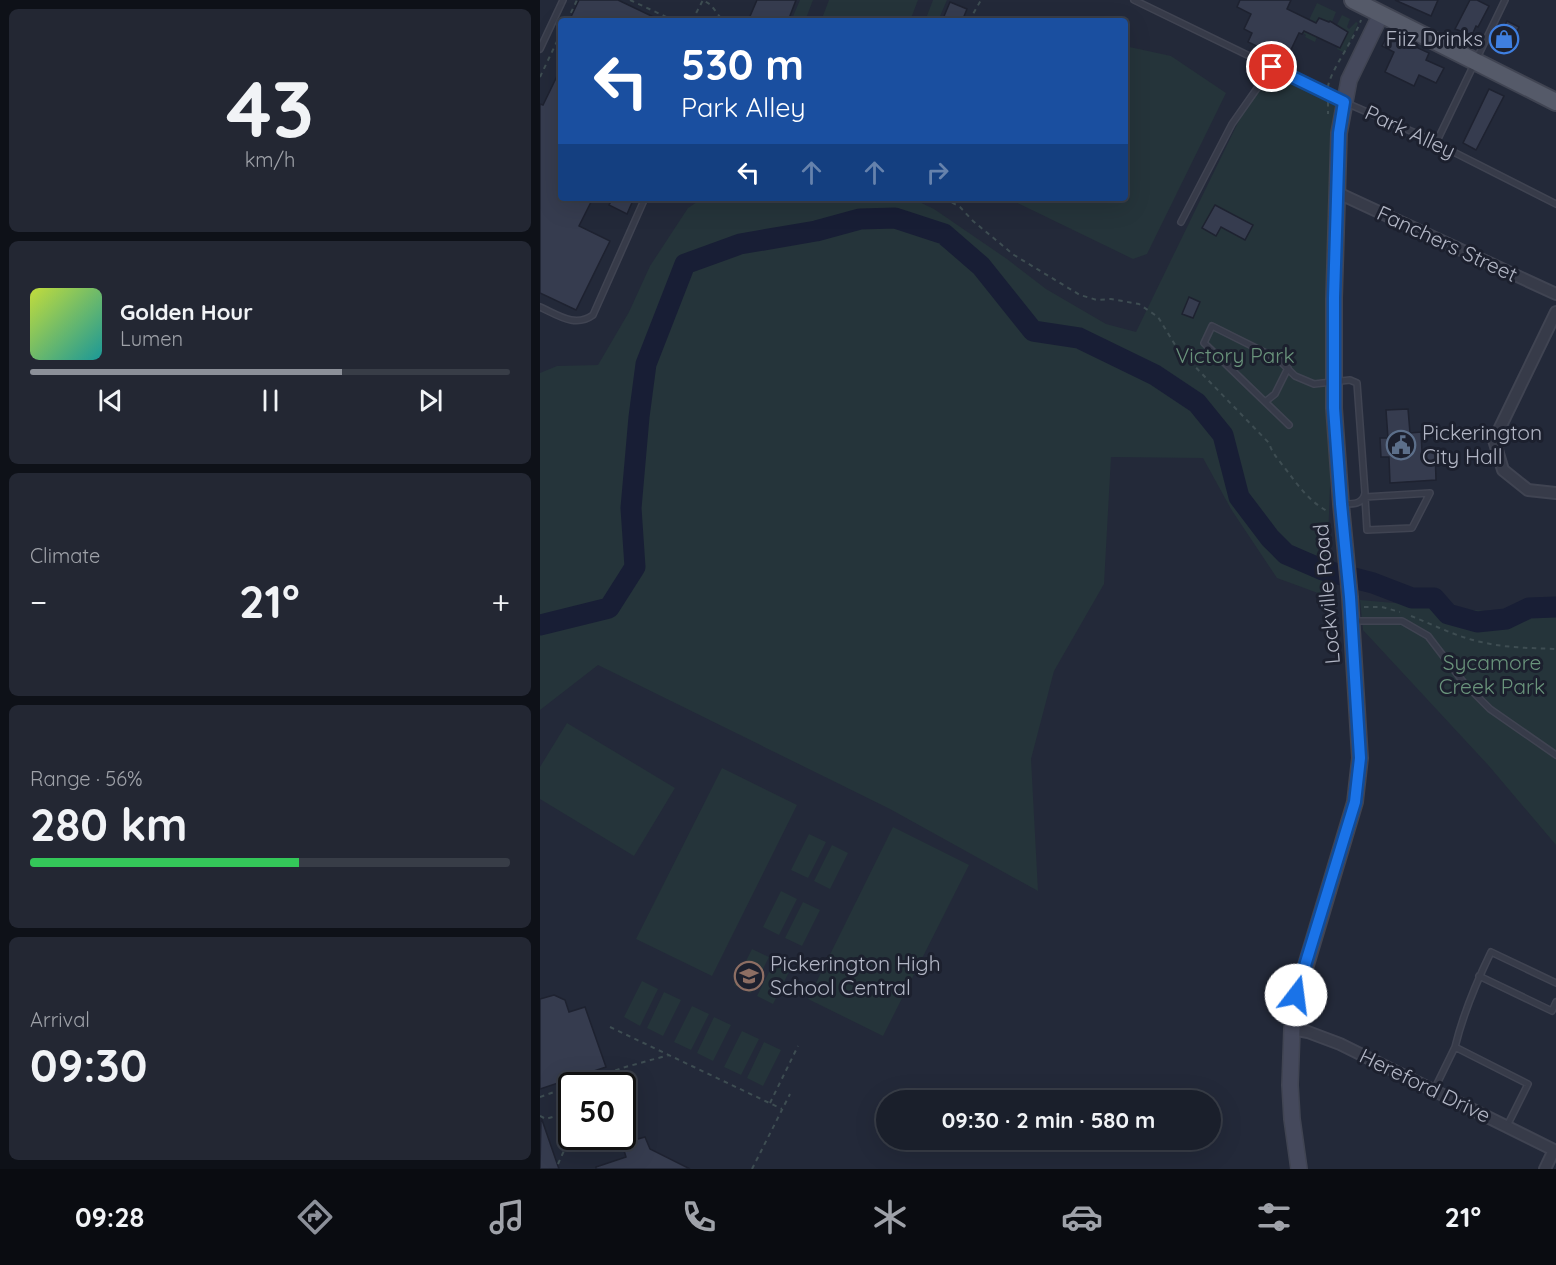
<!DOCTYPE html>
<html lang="en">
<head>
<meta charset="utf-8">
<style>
  body { margin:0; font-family:Quicksand,sans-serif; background:#232733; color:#f1f3f6; height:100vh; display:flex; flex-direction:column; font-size:22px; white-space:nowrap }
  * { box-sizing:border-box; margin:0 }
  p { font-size:20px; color:#9fa2a9 }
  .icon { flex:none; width:33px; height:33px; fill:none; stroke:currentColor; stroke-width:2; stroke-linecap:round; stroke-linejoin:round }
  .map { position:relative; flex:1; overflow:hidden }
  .panel { display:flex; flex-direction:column; gap:9px; padding:9px; background:#0e1118; width:540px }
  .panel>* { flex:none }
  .banner { position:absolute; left:18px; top:18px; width:570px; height:183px; border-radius:6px; box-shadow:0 6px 24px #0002,0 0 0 2px #383d47; background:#1a4fa0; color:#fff; overflow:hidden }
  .speed { position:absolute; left:18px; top:1072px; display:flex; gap:12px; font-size:30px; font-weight:700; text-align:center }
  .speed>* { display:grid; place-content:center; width:78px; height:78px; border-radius:50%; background:#1a1f2b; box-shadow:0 6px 24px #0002,0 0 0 2px #383d47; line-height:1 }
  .speed .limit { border:3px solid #111; border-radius:9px; background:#fff; color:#111 }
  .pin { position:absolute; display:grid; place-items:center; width:51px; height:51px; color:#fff; margin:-26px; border:3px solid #fff; border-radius:50%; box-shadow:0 2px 6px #0007 }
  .me { position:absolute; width:66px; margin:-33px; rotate:15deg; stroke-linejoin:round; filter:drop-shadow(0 0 4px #0008) }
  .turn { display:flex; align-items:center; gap:21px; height:126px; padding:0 24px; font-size:27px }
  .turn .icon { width:78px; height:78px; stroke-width:2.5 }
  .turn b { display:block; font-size:42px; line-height:51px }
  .lanes { display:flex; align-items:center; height:57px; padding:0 24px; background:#0003; justify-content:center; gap:30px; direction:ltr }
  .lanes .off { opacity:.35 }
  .big { font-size:45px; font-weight:700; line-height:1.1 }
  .panel .card { flex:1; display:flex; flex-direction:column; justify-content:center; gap:9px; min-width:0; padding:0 21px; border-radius:9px; background:#232733 }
  .panel .dial { align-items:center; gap:0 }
  .dial b { font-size:78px; line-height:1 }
  .song { display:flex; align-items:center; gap:18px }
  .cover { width:72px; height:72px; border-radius:9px; background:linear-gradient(135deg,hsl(70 70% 55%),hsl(180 70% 35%)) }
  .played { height:6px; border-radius:3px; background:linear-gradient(90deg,#8c9099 65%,#383d47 65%) }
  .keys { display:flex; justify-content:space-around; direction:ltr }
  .heat { display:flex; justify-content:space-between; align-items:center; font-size:33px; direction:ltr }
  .charge { height:9px; border-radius:4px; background:linear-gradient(90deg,#34c759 56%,#383d47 0) }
  .trip { position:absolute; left:336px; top:1090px; width:345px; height:60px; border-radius:30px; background:#1a1f2b; box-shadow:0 6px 24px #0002,0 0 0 2px #383d47; font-weight:700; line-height:60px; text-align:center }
  .dock { display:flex; height:96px; justify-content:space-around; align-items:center; background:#0a0c11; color:#9fa2a9 }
  .dock .icon { width:42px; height:42px }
  .dock .selected { color:#8c9099 }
  .dock b { font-size:27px; color:#f1f3f6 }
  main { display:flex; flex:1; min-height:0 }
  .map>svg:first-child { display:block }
  .green { fill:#25343a }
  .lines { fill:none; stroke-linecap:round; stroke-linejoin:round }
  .river { stroke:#181e35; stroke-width:21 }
  .building { fill:#363c4f; stroke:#1e2230; stroke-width:1.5 }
  .service-casing { stroke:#404452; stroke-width:8 }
  .minor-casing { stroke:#404452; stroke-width:14 }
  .secondary-casing { stroke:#404452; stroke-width:18 }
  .primary-casing { stroke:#404452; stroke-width:20 }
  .path { stroke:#3e4d52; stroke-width:2; stroke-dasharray:4.5 4.5; stroke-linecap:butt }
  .service { stroke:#373b49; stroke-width:5 }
  .minor { stroke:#373b49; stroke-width:10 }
  .secondary { stroke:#45495c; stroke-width:15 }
  .primary { stroke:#555a69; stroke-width:16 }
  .route-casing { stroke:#114b97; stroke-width:15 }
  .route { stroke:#1a73e8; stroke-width:10 }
  .labels { text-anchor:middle; stroke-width:6; stroke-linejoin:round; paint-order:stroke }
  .poi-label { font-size:21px; fill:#b2b6c5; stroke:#1c202e; text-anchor:start }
  .street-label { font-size:21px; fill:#b2b6c5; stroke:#1c202e }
  .park-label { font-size:21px; fill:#6a947c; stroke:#1c202e }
</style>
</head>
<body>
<main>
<section class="panel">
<div class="card dial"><b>43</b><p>km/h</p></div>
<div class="card">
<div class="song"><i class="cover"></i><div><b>Golden Hour</b><p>Lumen</p></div></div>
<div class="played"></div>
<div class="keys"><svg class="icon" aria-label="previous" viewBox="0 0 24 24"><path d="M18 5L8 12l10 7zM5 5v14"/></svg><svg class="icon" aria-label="pause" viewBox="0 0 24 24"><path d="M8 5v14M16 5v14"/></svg><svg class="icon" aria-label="next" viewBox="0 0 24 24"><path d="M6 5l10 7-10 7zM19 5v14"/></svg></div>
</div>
<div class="card"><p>Climate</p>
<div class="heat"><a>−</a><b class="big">21°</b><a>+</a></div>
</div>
<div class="card"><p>Range · 56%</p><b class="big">280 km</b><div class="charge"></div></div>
<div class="card"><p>Arrival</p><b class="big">09:30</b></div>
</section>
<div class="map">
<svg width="1016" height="1169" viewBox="0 0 1016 1169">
  <rect width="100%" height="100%" fill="#232939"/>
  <path class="green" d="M 260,0 L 273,0 L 265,21 L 251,21 Z
    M 289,0 L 378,0 L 370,21 L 281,21 Z
    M 393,0 L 407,0 L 398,21 L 385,21 Z
    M 777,3 L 796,12 L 792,22 L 779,18 L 771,34 L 777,37 L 775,42 L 765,37 L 766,35 L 763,33 Z
    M 802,15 L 810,19 L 807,27 L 809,29 L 816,22 L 818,23 L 805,53 L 797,49 L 798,47 L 800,48 L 808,32 L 797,25 Z
    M 585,46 L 631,56 L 686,93 L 607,254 L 593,259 L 467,198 L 585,198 Z
    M 726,65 L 804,102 L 786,596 L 737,578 L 691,509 L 663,458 L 571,457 L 564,584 L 514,671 L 491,759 L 498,891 L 350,809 L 58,665 L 0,710 L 0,373 L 17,366 L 58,365 L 89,312 L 110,266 L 148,208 L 163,198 L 371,198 L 394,209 L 467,259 L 506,289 L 566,324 L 596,332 Z
    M 820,600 L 1016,617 L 1016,845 L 949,766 L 823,630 Z
    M 27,723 L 135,788 L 94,856 L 0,799 L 0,767 Z
    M 182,768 L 257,805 L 172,976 L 96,939 Z
    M 353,827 L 429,865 L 343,1036 L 268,999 Z
    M 269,834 L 286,842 L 268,878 L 251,870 Z
    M 292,845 L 308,853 L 290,889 L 274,881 Z
    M 241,891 L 257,899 L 239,935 L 223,927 Z
    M 263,902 L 280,910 L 262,946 L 245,938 Z
    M 212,949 L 229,957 L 211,993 L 194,985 Z
    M 235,960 L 251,968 L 233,1004 L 217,996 Z
    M 102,981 L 118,989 L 100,1026 L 84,1017 Z
    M 124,992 L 141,1000 L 123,1036 L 107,1028 Z
    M 152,1006 L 169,1014 L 151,1050 L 134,1042 Z
    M 174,1017 L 191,1025 L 173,1061 L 157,1053 Z
    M 202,1031 L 219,1039 L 201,1075 L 184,1067 Z
    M 224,1042 L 241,1050 L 223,1086 L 207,1078 Z"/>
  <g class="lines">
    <path class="river" d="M 0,625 L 69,608 L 95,567 L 91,508 L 99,417 L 106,364 L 145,264 L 200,244 L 276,231 L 320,219 L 355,218 L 404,234 L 441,266 L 493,331 L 539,338 L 615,375 L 657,403 L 683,435 L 699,497 L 730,538 L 746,554 L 783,570 L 833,583 L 872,598 L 894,598 L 908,614 L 937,622 L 966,619 L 989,608 L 1016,607"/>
  </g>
  <path class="building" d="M 39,0 L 78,0 L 122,21 L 29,21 Z
    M 217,0 L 256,0 L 248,21 L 208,21 Z
    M 700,0 L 751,0 L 747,9 L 776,23 L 779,18 L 789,22 L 790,21 L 808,32 L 800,48 L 764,31 L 762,34 L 759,33 L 746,60 L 708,42 L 712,33 L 704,29 L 711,14 L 697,7 Z
    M 855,0 L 898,0 L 891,16 Z
    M 930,0 L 937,0 L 949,6 L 938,27 L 936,26 L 932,35 L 915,29 Z
    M 410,2 L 427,9 L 422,21 L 402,21 Z
    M 967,21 L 979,27 L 968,50 L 956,44 Z
    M 848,34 L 889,53 L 886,60 L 904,68 L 896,83 L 879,75 L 874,86 L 845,72 L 854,52 L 842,46 Z
    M 21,68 L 21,198 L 53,198 L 39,226 L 70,241 L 36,310 L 0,293 L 0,104 L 3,105 Z
    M 949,89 L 964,96 L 936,150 L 923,143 Z
    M 73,198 L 94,198 L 87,214 L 69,205 Z
    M 675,205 L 713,225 L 705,240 L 681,227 L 676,236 L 662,228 Z
    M 649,297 L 660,302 L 653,318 L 642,314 Z
    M 868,409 L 870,433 L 881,432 L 882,452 L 895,451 L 896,480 L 850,483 L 849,457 L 841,457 L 840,438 L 848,438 L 846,410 Z
    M 14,995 L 25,1000 L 29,1012 L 45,1007 L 66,1067 L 0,1089 L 0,999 Z
    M 1,1117 L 19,1169 L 0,1169 Z
    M 105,1137 L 110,1149 L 150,1169 L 56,1169 L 56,1167 L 86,1157 L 83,1147 L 84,1143 Z"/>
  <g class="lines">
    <g class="service-casing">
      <path id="service" d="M 594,0 L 804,102 L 880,135 L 1016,204
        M 0,49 L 23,0
        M 896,143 L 965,0
        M 641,222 L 692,124 L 732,67
        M 0,307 C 18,315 35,328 53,315 L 105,198
        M 725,402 L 735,394 L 748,368
        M 749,425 L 664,343 L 672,326 L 738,359 L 755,376 L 774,384 L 810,380 L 817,383 L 825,493 C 823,505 812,504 802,504
        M 890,493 L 872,528 L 827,530 L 825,497 Z
        M 812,621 L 862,621 L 888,636 L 924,683 L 950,709 L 1016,755
        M 939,976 L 1012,1011 L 1016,1002
        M 915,1047 C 923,1014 936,983 951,952 L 1016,983
        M 894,1090 L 915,1047 L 988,1084 L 967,1126"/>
    </g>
    <g class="minor-casing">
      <path id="minor" d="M 798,193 L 1016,294
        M 1016,312 L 954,440 L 963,470 L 988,490 L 1016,493
        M 752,1029 L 768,1032 L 800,1044 L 1016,1151
        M 1005,1169 L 1014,1150"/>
    </g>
    <g class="secondary-casing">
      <path id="secondary" d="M 759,1169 L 752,1119 L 750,1085 L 752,1029 L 757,995 L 815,802 L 820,758 L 810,597 L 801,504 L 794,408 L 794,299 L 799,133 L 809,80 L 841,14"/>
    </g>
    <g class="primary-casing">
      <path id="primary" d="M 813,0 L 1016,102"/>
    </g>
    <path class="path" d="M 90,0 L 135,21
      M 27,21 L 37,0
      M 152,21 L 163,0 L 171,5 L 183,21
      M 429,21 L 441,0
      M 0,77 L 21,33
      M 788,87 C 789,73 815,38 821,20
      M 788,102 L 788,114
      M 404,198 L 420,207 L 433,221 L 474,255 L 540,295 L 557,300 L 571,299 L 599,304 L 618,317 L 637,348 L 729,443 C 732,453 738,459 744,467 C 758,485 768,501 789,512
      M 824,607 L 842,607 L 860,612
      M 871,616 C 894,625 917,637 941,642 C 966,648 991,648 1016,649
      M 70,1027 L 242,1109
      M 33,1086 L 82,1068 L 129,1055
      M 53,1086 L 57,1078
      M 0,1097 L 31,1086
      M 230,1103 L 258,1046
      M 0,1116 L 6,1119 L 32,1111
      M 18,1164 L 32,1133
      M 212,1169 L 250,1094"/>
    <use href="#service" class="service"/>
    <use href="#minor" class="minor"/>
    <use href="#secondary" class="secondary"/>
    <use href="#primary" class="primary"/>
  </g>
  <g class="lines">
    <g class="route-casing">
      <path id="route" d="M 732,67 L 804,102 L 799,133 L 794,298 L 794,408 L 801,504 L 810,597 L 820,758 L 815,802 L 756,995"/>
    </g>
    <use href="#route" class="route"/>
  </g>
  <defs>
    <g id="shop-ring" transform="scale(1.5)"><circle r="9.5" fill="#1c202e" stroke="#3f7fe0" stroke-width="1.5"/><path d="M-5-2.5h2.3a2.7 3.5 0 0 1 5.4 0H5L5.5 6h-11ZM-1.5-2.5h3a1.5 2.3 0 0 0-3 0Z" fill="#3f7fe0"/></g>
    <g id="civic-ring" transform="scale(1.5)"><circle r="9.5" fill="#1c202e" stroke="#5c6f8a" stroke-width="1.5"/><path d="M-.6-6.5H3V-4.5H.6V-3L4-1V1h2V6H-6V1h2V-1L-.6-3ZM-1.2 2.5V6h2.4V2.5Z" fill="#5c6f8a"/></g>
    <g id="school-ring" transform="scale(1.5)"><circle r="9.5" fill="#1c202e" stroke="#8d6e63" stroke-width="1.5"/><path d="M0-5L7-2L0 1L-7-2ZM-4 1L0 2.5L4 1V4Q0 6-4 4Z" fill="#8d6e63"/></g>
  </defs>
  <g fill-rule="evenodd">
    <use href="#shop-ring" x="964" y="39"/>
    <use href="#civic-ring" x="861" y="445"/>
    <use href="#school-ring" x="209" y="976"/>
  </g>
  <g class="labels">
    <g class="poi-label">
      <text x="943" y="46" text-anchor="end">Fiiz Drinks</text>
      <text x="882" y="440">Pickerington<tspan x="882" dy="24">City Hall</tspan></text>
      <text x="230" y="971">Pickerington High<tspan x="230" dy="24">School Central</tspan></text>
    </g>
    <g class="street-label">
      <text transform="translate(870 132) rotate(25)" y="7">Park Alley</text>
      <text transform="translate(907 244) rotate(25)" y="7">Fanchers Street</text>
      <text transform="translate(787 594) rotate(-95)" y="7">Lockville Road</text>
      <text transform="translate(885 1086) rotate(26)" y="7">Hereford Drive</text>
    </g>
    <g class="park-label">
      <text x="695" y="363">Victory Park</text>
      <text x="952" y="670">Sycamore<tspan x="952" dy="24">Creek Park</tspan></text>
    </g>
  </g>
</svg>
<div class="speed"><div class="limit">50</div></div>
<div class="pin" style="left:732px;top:67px;background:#d93025"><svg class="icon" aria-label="arrive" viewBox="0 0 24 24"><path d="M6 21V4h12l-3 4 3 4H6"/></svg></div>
<svg class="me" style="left:756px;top:995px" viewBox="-20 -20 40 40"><circle r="19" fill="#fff"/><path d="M0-13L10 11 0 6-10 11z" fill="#1a73e8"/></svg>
<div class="trip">09:30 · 2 min · 580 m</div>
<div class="banner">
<div class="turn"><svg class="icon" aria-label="left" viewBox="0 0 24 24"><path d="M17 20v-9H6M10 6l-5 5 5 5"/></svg><div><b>530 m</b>Park Alley</div></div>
<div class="lanes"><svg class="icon" aria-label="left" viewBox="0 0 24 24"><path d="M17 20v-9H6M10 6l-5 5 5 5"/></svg><svg class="icon off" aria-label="ahead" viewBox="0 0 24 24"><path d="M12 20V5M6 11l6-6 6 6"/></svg><svg class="icon off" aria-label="ahead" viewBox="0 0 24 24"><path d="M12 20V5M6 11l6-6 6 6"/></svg><svg class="icon off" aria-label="right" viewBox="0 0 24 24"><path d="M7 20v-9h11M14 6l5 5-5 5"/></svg></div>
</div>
</div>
</main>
<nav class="dock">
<b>09:28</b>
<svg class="icon selected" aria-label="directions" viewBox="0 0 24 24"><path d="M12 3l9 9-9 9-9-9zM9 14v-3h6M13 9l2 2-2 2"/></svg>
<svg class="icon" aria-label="music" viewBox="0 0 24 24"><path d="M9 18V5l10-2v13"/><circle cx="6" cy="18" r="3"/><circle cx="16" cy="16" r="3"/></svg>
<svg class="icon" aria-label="phone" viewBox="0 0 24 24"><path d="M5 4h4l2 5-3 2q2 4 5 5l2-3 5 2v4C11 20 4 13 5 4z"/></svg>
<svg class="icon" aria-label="climate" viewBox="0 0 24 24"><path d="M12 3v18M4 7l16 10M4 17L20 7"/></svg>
<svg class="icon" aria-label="car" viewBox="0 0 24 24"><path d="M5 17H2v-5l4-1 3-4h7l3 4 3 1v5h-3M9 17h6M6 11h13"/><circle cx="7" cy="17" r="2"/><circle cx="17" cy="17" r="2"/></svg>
<svg class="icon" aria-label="filters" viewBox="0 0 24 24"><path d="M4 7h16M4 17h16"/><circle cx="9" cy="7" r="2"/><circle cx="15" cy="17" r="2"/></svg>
<b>21°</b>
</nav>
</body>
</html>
